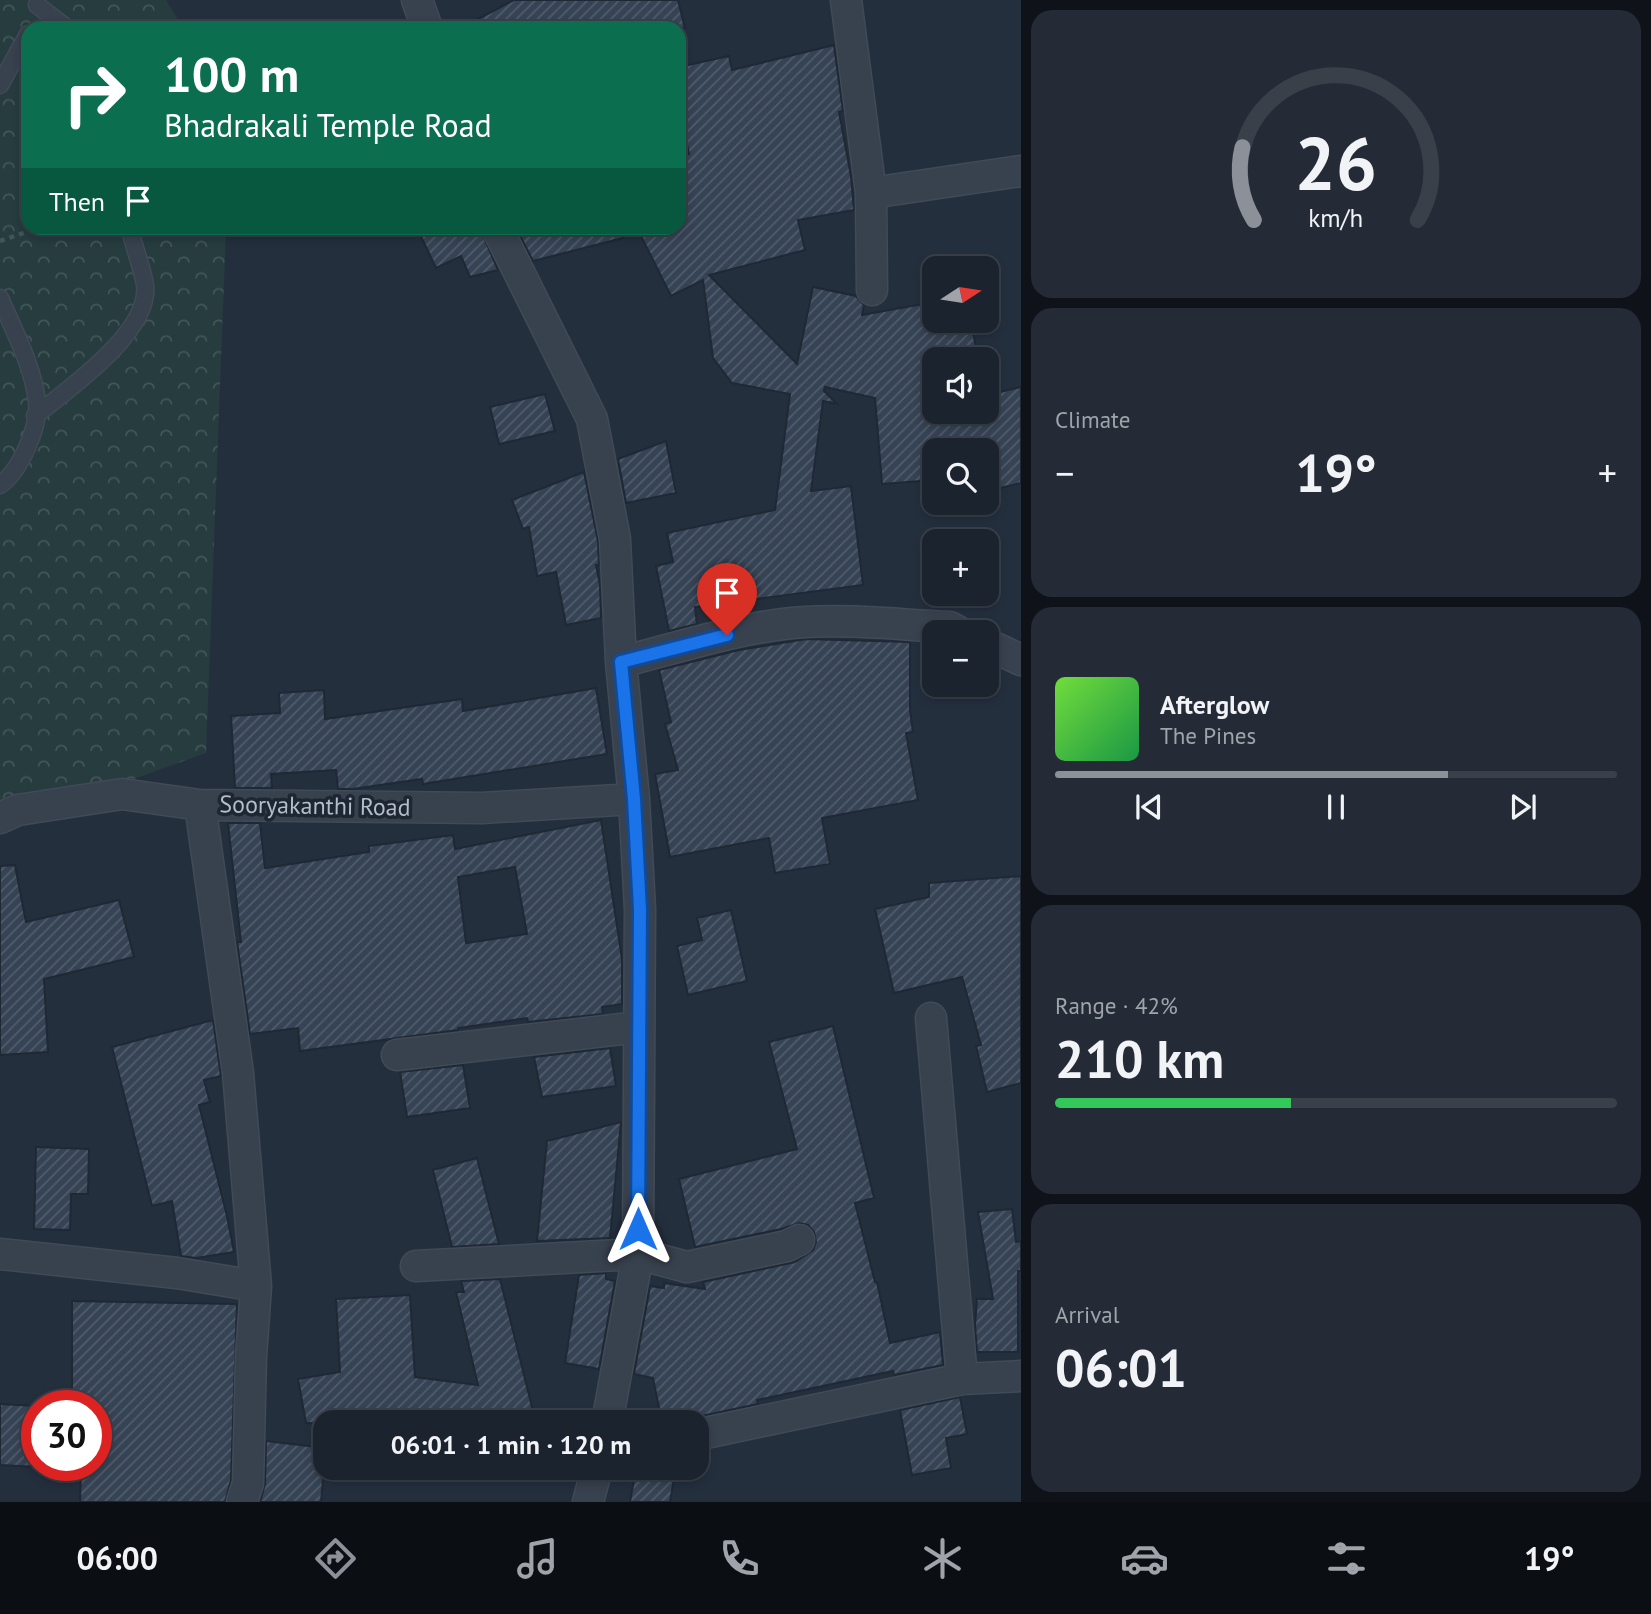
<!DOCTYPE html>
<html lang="en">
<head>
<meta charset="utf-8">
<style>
  body { margin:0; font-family:"PT Sans",sans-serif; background:#242b36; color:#f1f3f6; height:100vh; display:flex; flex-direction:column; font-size:26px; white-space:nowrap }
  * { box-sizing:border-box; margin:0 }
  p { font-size:23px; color:#a0a4aa }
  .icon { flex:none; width:38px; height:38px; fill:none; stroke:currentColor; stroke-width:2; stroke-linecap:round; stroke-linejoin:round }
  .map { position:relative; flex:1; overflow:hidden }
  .panel { display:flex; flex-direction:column; gap:10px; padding:10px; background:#0f1319; width:630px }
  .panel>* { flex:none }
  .banner { position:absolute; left:21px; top:21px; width:665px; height:214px; border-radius:21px; box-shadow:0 4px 10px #0003,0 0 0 2px #39404a; background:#0b6e4f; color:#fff; overflow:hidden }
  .needle { width:46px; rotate:78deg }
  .tools { position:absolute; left:922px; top:256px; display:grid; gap:14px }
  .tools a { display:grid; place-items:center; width:77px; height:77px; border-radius:14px; background:#1b232e; box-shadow:0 4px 10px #0003,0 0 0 2px #39404a; font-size:35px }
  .speed { position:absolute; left:21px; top:1390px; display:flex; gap:14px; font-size:35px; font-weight:700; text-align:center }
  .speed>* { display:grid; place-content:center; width:91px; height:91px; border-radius:50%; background:#1b232e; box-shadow:0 4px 10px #0003,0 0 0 2px #39404a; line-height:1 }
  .speed .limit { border:10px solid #d22; background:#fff; color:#111 }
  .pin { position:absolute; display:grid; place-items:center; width:60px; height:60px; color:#fff; margin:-72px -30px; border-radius:50% 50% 50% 0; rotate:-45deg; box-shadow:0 0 7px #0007 }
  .pin .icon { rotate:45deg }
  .me { position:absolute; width:77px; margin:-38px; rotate:0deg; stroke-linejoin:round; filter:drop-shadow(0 0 5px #0008) }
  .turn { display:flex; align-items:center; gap:24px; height:147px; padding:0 28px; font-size:32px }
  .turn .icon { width:91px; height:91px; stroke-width:2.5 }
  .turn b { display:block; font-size:49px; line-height:60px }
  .then { display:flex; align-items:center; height:66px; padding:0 28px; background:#0003; gap:14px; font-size:26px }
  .big { font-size:52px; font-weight:600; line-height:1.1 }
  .panel .tile { flex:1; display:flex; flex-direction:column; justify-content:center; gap:10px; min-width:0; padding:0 24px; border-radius:21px; background:#242b36 }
  .panel .dial { align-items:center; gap:0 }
  .dial svg { height:182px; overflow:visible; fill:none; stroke:#39404a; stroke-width:7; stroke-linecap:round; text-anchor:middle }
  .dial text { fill:#f1f3f6; stroke:none }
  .song { display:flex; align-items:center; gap:21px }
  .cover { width:84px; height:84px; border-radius:10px; background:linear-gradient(135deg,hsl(100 70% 55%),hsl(140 70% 35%)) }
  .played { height:7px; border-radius:4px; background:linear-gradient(90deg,#8c9099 70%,#39404a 70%) }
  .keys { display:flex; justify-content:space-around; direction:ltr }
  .heat { display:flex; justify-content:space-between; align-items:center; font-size:38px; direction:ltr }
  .charge { height:10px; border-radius:5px; background:linear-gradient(90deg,#34c759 42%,#39404a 0) }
  .trip { position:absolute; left:313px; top:1410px; width:396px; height:70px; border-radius:21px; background:#1b232e; box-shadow:0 4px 10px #0003,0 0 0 2px #39404a; font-weight:600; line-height:70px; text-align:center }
  .tab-bar { display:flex; height:112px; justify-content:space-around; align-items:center; background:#0b0e12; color:#a0a4aa }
  .tab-bar .icon { width:49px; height:49px }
  .tab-bar .active { color:#8c9099 }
  .tab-bar b { font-size:32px; color:#f1f3f6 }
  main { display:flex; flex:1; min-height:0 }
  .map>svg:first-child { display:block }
  .forest { fill:url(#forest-crowns) }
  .building { fill:url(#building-hatch); stroke:#1f2835; stroke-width:2; fill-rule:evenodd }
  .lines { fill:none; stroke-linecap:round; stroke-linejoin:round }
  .lane-casing { stroke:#414a57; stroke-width:19 }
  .street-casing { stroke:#414a57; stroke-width:33 }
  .path { stroke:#3f5557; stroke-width:4.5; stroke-dasharray:5 5; stroke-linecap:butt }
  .lane { stroke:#38414e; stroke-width:16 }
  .street { stroke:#38414e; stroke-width:30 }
  .route-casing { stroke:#114b97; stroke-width:18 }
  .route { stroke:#1a73e8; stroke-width:12 }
  .labels { text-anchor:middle; stroke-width:7; stroke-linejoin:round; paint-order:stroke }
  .street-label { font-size:24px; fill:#b4bcc9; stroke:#1d2633 }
</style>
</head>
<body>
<main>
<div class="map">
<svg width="1021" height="1502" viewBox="0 0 1021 1502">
  <defs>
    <pattern id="forest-crowns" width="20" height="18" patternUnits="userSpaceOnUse" patternTransform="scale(1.75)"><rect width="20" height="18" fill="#263c3f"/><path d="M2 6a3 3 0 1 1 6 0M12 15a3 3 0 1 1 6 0" fill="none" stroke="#435659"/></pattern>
    <pattern id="building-hatch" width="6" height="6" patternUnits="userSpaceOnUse" patternTransform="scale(1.75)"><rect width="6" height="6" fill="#364354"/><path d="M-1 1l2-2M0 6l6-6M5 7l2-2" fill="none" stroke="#515c6b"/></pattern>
  </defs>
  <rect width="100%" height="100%" fill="#242f3e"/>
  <path class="forest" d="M 0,0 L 166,0 L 183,28 L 28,28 L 28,228 L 226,228 L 206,753 L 0,827 Z"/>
  <path class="building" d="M 514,0 L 678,0 L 685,28 L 461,28 Z
    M 834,45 L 843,111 L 839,112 L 851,176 L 854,210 L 798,220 L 805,250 L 709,275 L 797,364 L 813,287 L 856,296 L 864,305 L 862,315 L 934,302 L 934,320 L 971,320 L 978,359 L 934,359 L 934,411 L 987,411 L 987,395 L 1021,387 L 1021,483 L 996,489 L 987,450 L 934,450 L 934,480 L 882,484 L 875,398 L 825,387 L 824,391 L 837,404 L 823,401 L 811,491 L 851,486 L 863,585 L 695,607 L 697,624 L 669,631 L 656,566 L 673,562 L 667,533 L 775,510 L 790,394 L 732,383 L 713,358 L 703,280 L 671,296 L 637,228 L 679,228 L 679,158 L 689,154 L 679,109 L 679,67 L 729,56 L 732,70 Z
    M 417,228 L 480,228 L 498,270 L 470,277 L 461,256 L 436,268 Z
    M 516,228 L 622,228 L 623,238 L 533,261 Z
    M 545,394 L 555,431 L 499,444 L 490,407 Z
    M 666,441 L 676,493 L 626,503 L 618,459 Z
    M 584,472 L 598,541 L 599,565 L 596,565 L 600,585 L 601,618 L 566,625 L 556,572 L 537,576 L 529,527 L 523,529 L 512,500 Z
    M 806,639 L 910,642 L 910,710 L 913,732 L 906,733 L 918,800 L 822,818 L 830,864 L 775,873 L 769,838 L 670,857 L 655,774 L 678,770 L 665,724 L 671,722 L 659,670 L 739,650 Z
    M 596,688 L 607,754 L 423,784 L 422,779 L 353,789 L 338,789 L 336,770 L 271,774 L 272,788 L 235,788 L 231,716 L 280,713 L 279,693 L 324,690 L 325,719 L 462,699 L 463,711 Z
    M 601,820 L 622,959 L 622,1004 L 602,1007 L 603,1014 L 528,1022 L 527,1018 L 458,1028 L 458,1030 L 300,1051 L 298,1028 L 250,1034 L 237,942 L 241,942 L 228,823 L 260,823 L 265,868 L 369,852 L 369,846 L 453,835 L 455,849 ZM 515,867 L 527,934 L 466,943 L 458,877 Z
    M 15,865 L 26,922 L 119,900 L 134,957 L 44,979 L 48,1052 L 0,1055 L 0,866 Z
    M 1021,876 L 1021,1083 L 987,1092 L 976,1046 L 981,1045 L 962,977 L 894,993 L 875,909 L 929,897 L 929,883 Z
    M 731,910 L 747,981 L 688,995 L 677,946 L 702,940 L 697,918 Z
    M 213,1020 L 221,1076 L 204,1080 L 210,1102 L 199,1105 L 227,1216 L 234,1252 L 196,1258 L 181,1256 L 172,1201 L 152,1206 L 112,1047 Z
    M 833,1026 L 874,1198 L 855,1203 L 875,1282 L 877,1282 L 890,1343 L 940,1332 L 943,1365 L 894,1375 L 893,1371 L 757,1400 L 758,1404 L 692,1418 L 684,1423 L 662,1423 L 653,1378 L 634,1374 L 650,1286 L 664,1288 L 664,1283 L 705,1289 L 703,1282 L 795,1262 L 813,1250 L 816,1242 L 814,1232 L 808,1225 L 799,1223 L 781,1229 L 695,1247 L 679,1179 L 797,1149 L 769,1042 Z
    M 610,1048 L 616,1086 L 542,1097 L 534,1057 Z
    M 463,1065 L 470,1108 L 407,1117 L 400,1072 Z
    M 621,1122 L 610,1238 L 537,1241 L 547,1141 Z
    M 36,1147 L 89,1149 L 88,1194 L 71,1194 L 70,1230 L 34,1229 Z
    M 477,1158 L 499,1244 L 452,1247 L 433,1170 Z
    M 1012,1209 L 1016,1242 L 1021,1241 L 1021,1271 L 1018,1271 L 1018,1352 L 977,1352 L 975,1325 L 977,1299 L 993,1299 L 978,1212 Z
    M 606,1273 L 606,1279 L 615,1281 L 599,1369 L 565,1363 L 579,1275 Z
    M 500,1279 L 536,1423 L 438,1423 L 439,1413 L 380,1423 L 306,1423 L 298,1379 L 340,1372 L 336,1299 L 410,1295 L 415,1377 L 478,1385 L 456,1292 L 464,1292 L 461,1281 Z
    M 72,1301 L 237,1304 L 231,1480 L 225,1502 L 80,1502 L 81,1465 L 96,1465 L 96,1403 L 72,1403 Z
    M 960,1397 L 967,1434 L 946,1438 L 951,1468 L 912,1475 L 900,1410 Z
    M 0,1404 L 37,1406 L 37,1467 L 0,1465 Z
    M 266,1441 L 326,1448 L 321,1502 L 260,1502 L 265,1484 Z
    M 636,1468 L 676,1468 L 670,1502 L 630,1502 Z"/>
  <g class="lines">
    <g class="lane-casing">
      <path id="lane" d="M 37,5 L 67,28
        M 0,85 L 28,34
        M 0,298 C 14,331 33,366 37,402 C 40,426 20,471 0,485
        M 35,416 C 68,389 151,332 145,285 C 142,266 133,246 130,228"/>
    </g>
    <g class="street-casing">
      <path id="street" d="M 417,0 L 427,28
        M 846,0 L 871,193 L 872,290
        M 871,193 L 1021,171
        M 497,228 L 592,419 L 615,539 L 621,662 L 634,799 L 640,909 L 638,1254 L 607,1423
        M 987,644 L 1021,660
        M 621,662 C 681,647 742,626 805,622 C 853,619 902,625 950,627 L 959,632
        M 200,805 L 238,1073 L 256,1286 L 251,1357 L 248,1483 L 242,1502
        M 0,818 L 18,810 L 122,794 L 200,805 L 482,808 L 634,799
        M 931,1018 L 962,1379
        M 397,1055 L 639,1027
        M 0,1254 L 177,1273 L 256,1286
        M 416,1266 L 638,1254 L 687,1267 L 787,1246 L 799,1240
        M 696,1435 L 962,1379 L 1021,1376
        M 588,1502 L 597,1468"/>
    </g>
    <path class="path" d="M 0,241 L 38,228"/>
    <use href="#lane" class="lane"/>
    <use href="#street" class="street"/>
  </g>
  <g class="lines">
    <g class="route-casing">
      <path id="route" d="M 638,1229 L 640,909 L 634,799 L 621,662 L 727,635"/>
    </g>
    <use href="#route" class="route"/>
  </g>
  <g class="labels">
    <g class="street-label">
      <text transform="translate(315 806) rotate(1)" y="8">Sooryakanthi Road</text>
    </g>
  </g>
</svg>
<div class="tools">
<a><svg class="needle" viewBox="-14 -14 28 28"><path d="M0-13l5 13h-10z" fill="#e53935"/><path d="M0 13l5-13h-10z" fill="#a0a4aa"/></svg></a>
<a><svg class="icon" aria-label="sound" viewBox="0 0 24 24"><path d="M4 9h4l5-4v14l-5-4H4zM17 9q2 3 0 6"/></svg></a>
<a><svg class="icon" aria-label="search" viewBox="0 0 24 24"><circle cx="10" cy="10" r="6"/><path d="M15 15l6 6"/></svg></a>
<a>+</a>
<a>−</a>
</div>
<div class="speed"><div class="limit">30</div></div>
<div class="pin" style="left:727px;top:635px;background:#d93025"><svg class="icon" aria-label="arrive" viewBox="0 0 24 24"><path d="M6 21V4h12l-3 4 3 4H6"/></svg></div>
<svg class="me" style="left:638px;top:1229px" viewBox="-20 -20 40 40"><path d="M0-17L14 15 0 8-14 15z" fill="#1a73e8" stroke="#fff" stroke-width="4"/></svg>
<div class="trip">06:01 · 1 min · 120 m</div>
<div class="banner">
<div class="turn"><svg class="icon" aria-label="right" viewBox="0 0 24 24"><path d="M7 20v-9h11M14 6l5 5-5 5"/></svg><div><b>100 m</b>Bhadrakali Temple Road</div></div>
<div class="then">Then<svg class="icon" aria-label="arrive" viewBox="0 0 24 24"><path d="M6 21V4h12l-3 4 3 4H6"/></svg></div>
</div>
</div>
<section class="panel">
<div class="tile dial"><svg viewBox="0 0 100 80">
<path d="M14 69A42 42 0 1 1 86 69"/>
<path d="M14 69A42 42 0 0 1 9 37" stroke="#8c9099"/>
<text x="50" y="56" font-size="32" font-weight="700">26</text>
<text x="50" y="72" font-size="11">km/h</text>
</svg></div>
<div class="tile"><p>Climate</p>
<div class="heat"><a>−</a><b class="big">19°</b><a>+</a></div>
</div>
<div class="tile">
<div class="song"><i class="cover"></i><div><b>Afterglow</b><p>The Pines</p></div></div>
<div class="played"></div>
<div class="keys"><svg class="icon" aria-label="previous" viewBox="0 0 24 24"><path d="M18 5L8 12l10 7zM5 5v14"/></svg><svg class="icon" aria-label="pause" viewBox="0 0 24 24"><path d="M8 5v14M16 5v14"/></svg><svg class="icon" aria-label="next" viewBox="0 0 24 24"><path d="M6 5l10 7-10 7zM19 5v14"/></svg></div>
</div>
<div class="tile"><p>Range · 42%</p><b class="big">210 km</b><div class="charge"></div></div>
<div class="tile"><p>Arrival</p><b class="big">06:01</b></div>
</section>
</main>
<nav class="tab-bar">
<b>06:00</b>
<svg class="icon active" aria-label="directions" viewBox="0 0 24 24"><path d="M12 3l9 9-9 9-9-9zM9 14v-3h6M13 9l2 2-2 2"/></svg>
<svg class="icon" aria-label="music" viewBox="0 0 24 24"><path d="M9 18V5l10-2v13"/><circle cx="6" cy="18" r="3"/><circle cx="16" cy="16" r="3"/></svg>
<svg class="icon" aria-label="phone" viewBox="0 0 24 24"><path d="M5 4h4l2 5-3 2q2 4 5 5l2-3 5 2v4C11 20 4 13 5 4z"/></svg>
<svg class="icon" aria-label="climate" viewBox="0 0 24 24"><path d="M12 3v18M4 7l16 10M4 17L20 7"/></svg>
<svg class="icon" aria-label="car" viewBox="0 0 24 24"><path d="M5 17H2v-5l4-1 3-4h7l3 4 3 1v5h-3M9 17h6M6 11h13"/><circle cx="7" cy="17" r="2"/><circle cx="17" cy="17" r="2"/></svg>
<svg class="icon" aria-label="filters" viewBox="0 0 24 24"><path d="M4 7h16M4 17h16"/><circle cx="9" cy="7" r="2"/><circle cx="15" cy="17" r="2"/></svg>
<b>19°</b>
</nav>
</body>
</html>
